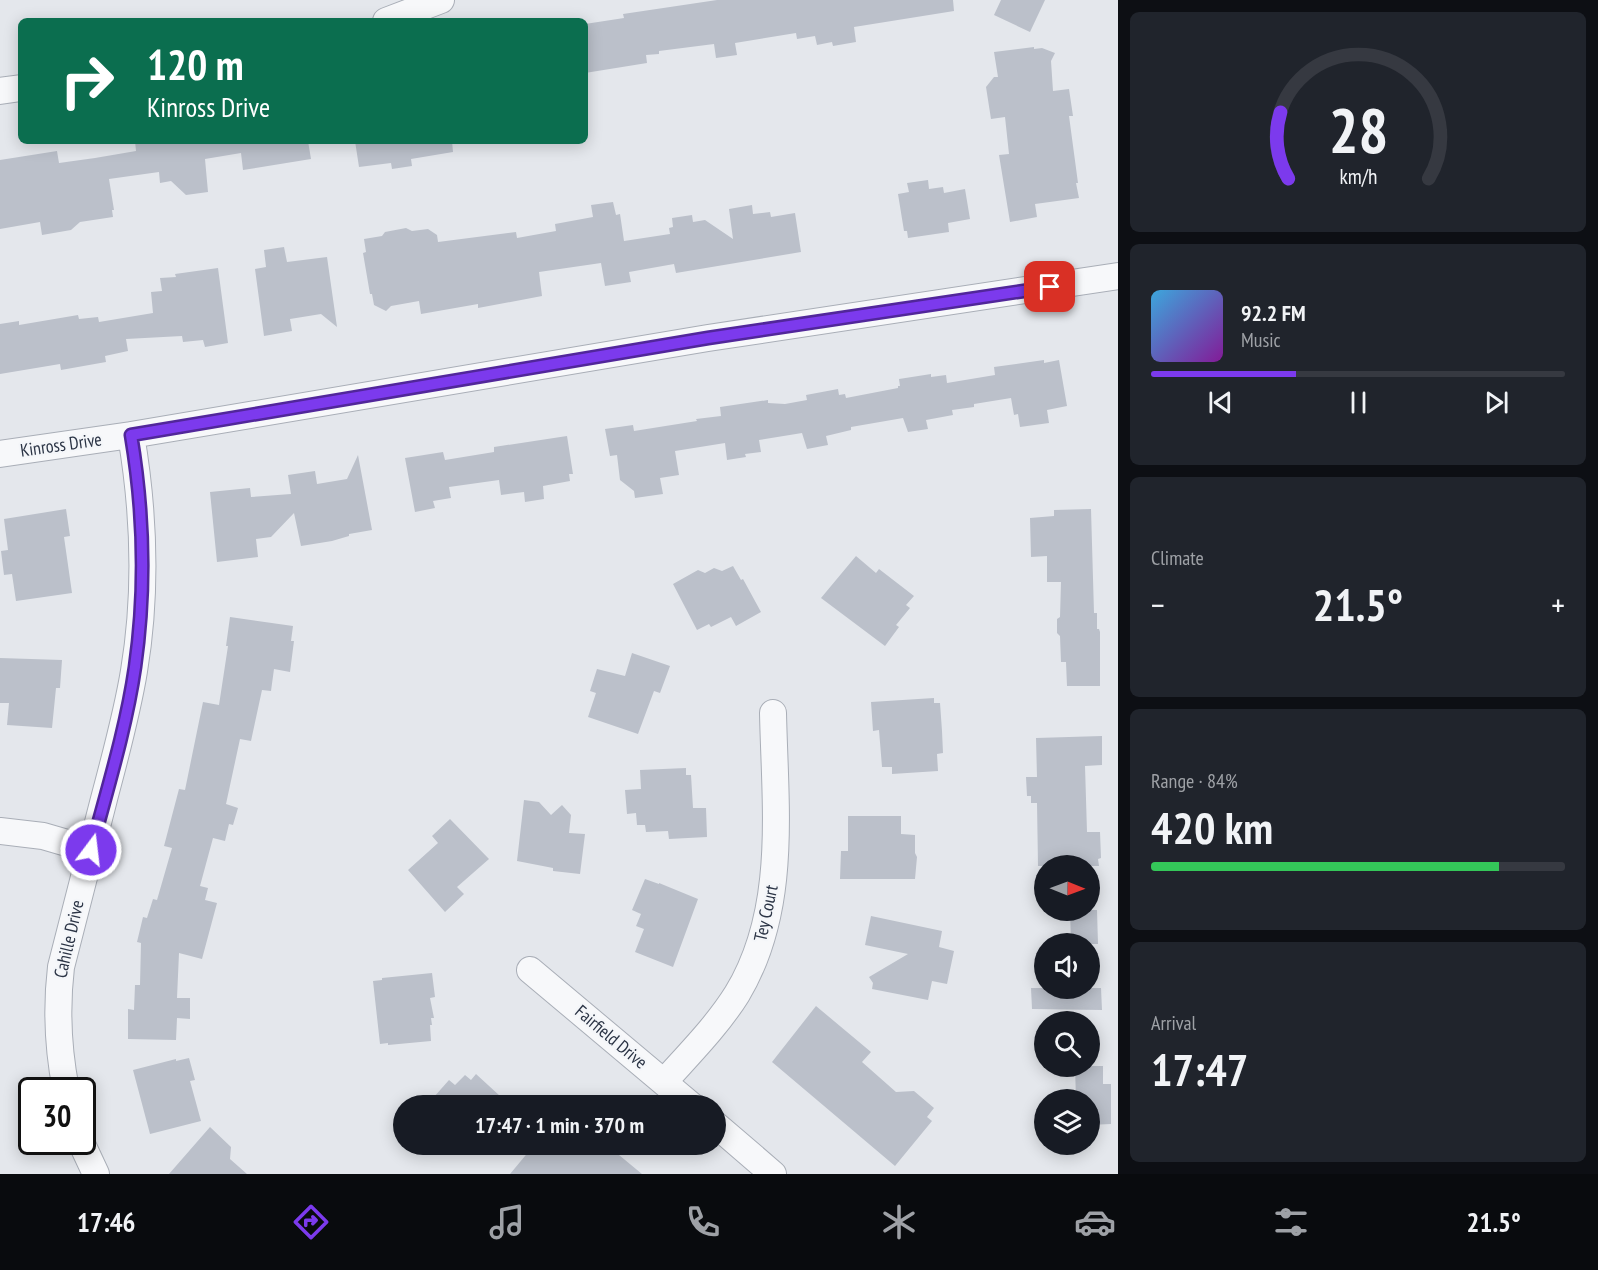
<!DOCTYPE html>
<html lang="en">
<head>
<meta charset="utf-8">
<style>
  body { margin:0; font-family:"PT Sans Narrow",sans-serif; background:#20242c; color:#f1f3f6; height:100vh; display:flex; flex-direction:column; font-size:22px; white-space:nowrap }
  * { box-sizing:border-box; margin:0 }
  p { font-size:20px; color:#9ea1a6 }
  .icon { flex:none; width:33px; height:33px; fill:none; stroke:currentColor; stroke-width:2; stroke-linecap:round; stroke-linejoin:round }
  .map { position:relative; flex:1; overflow:hidden }
  .side { display:flex; flex-direction:column; gap:12px; padding:12px; background:#0d0f14; width:480px }
  .side>* { flex:none }
  .top-card { position:absolute; left:18px; top:18px; width:570px; height:126px; border-radius:9px; box-shadow:0 3px 15px #0003; background:#0b6e4f; color:#fff; overflow:hidden }
  .needle { width:39px; rotate:91deg }
  .buttons { position:absolute; left:1034px; top:855px; display:grid; gap:12px }
  .buttons a { display:grid; place-items:center; width:66px; height:66px; border-radius:50%; background:#171b24; box-shadow:0 3px 15px #0003; font-size:30px }
  .speed { position:absolute; left:18px; top:1077px; display:flex; gap:12px; font-size:30px; font-weight:700; text-align:center }
  .speed>* { display:grid; place-content:center; width:78px; height:78px; border-radius:50%; background:#171b24; box-shadow:0 3px 15px #0003; line-height:1 }
  .speed .limit { border:3px solid #111; border-radius:9px; background:#fff; color:#111 }
  .pin { position:absolute; display:grid; place-items:center; width:51px; height:51px; color:#fff; margin:-26px; border-radius:12px; box-shadow:0 3px 9px #0006 }
  .me { position:absolute; width:66px; margin:-33px; rotate:15deg; stroke-linejoin:round; filter:drop-shadow(0 0 4px #0008) }
  .turn { display:flex; align-items:center; gap:21px; height:126px; padding:0 30px; font-size:27px }
  .turn .icon { width:78px; height:78px; stroke-width:2.5 }
  .turn b { display:block; font-size:42px; line-height:51px }
  .big { font-size:45px; font-weight:700; line-height:1.1 }
  .side .widget { flex:1; display:flex; flex-direction:column; justify-content:center; gap:9px; min-width:0; padding:0 21px; border-radius:9px; background:#20242c }
  .side .dial { align-items:center; gap:0 }
  .dial svg { height:156px; overflow:visible; fill:none; stroke:#363941; stroke-width:7; stroke-linecap:round; text-anchor:middle }
  .dial text { fill:#f1f3f6; stroke:none }
  .song { display:flex; align-items:center; gap:18px }
  .cover { width:72px; height:72px; border-radius:9px; background:linear-gradient(135deg,hsl(200 70% 55%),hsl(290 70% 35%)) }
  .played { height:6px; border-radius:3px; background:linear-gradient(90deg,#7c3aed 35%,#363941 35%) }
  .keys { display:flex; justify-content:space-around; direction:ltr }
  .heat { display:flex; justify-content:space-between; align-items:center; font-size:33px; direction:ltr }
  .charge { height:9px; border-radius:4px; background:linear-gradient(90deg,#34c759 84%,#363941 0) }
  .trip { position:absolute; left:393px; top:1095px; width:333px; height:60px; border-radius:30px; background:#171b24; box-shadow:0 3px 15px #0003; font-weight:700; line-height:60px; text-align:center }
  .tabs { display:flex; height:96px; justify-content:space-around; align-items:center; background:#090b0e; color:#9ea1a6 }
  .tabs .icon { width:42px; height:42px }
  .tabs .on { color:#7c3aed }
  .tabs b { font-size:27px; color:#f1f3f6 }
  main { display:flex; flex:1; min-height:0 }
  .map>svg:first-child { display:block }
  .building { fill:#bbc0ca }
  .lines { fill:none; stroke-linecap:round; stroke-linejoin:round }
  .street-casing { stroke:#a9aeb7; stroke-width:28 }
  .street { stroke:#f7f8fa; stroke-width:26 }
  .route-casing { stroke:#51269a; stroke-width:15 }
  .route { stroke:#7c3aed; stroke-width:10 }
  .labels { text-anchor:middle; stroke-width:4.5; stroke-linejoin:round; paint-order:stroke }
  .street-label { font-size:18px; fill:#2b3445; stroke:#f4f6f9 }
</style>
</head>
<body>
<main>
<div class="map">
<svg width="1118" height="1174" viewBox="0 0 1118 1174">
  <rect width="100%" height="100%" fill="#e4e7ec"/>
  <path class="building" d="M 717,0 L 953,0 L 954,11 L 854,27 L 856,42 L 833,46 L 832,42 L 817,45 L 815,36 L 797,39 L 796,33 L 735,43 L 737,55 L 716,58 L 714,44 L 659,51 L 659,54 L 646,55 L 647,63 L 585,73 L 585,24 L 624,18 L 623,14 Z
    M 1001,0 L 1045,0 L 1030,32 L 994,15 Z
    M 1034,47 L 1034,49 L 1042,48 L 1055,53 L 1051,61 L 1053,91 L 1069,89 L 1073,116 L 1069,116 L 1078,183 L 1076,183 L 1079,198 L 1035,204 L 1037,217 L 1010,222 L 999,155 L 1009,154 L 1005,117 L 991,119 L 986,87 L 994,77 L 998,77 L 994,52 Z
    M 135,141 L 308,141 L 311,159 L 243,170 L 241,153 L 205,159 L 208,192 L 186,195 L 171,181 L 160,183 L 159,172 L 109,179 L 114,210 L 112,210 L 113,217 L 80,222 L 71,230 L 42,235 L 40,222 L 0,229 L 0,160 L 57,151 L 59,163 L 95,158 L 136,151 Z
    M 355,141 L 452,141 L 453,152 L 411,159 L 412,166 L 392,169 L 391,163 L 359,167 Z
    M 928,180 L 929,189 L 943,187 L 944,193 L 965,189 L 970,219 L 948,223 L 949,232 L 908,238 L 907,231 L 904,231 L 898,194 L 909,192 L 907,183 Z
    M 613,202 L 616,215 L 620,214 L 624,241 L 670,234 L 669,228 L 673,227 L 672,218 L 692,215 L 693,222 L 705,220 L 733,239 L 729,209 L 752,205 L 753,214 L 770,212 L 771,217 L 795,213 L 801,252 L 676,273 L 674,264 L 629,272 L 631,282 L 605,286 L 601,263 L 539,272 L 542,296 L 478,308 L 478,304 L 421,314 L 419,301 L 391,306 L 386,311 L 374,305 L 372,294 L 370,294 L 363,253 L 366,252 L 364,239 L 382,236 L 385,232 L 406,228 L 412,231 L 428,229 L 437,235 L 438,242 L 516,232 L 517,238 L 556,231 L 555,224 L 593,217 L 591,205 Z
    M 284,247 L 287,262 L 327,257 L 337,327 L 321,314 L 290,319 L 292,331 L 264,336 L 255,269 L 266,267 L 264,250 Z
    M 218,268 L 228,343 L 205,347 L 203,340 L 183,342 L 182,336 L 126,339 L 128,351 L 105,356 L 106,362 L 61,370 L 60,364 L 0,374 L 0,324 L 19,321 L 19,325 L 78,315 L 79,319 L 98,317 L 99,322 L 153,313 L 151,292 L 162,291 L 160,278 L 176,277 L 175,274 Z
    M 1044,360 L 1044,363 L 1059,360 L 1067,406 L 1047,410 L 1049,423 L 1020,427 L 1018,414 L 1014,415 L 1011,398 L 974,404 L 974,407 L 952,410 L 953,415 L 926,420 L 928,429 L 908,432 L 903,418 L 851,427 L 851,430 L 826,436 L 828,445 L 807,449 L 802,433 L 759,440 L 761,452 L 745,454 L 746,457 L 727,460 L 725,443 L 675,451 L 679,475 L 660,478 L 663,494 L 635,498 L 634,491 L 620,480 L 617,455 L 610,456 L 605,429 L 633,425 L 634,431 L 697,421 L 696,419 L 721,416 L 720,407 L 768,400 L 768,403 L 785,404 L 807,400 L 806,395 L 838,389 L 839,395 L 845,394 L 846,398 L 898,388 L 898,386 L 900,386 L 899,379 L 931,374 L 931,377 L 946,375 L 947,383 L 995,375 L 994,367 Z
    M 567,436 L 573,474 L 569,474 L 570,481 L 543,486 L 544,499 L 525,502 L 524,492 L 501,495 L 499,480 L 449,487 L 451,498 L 433,501 L 435,508 L 415,512 L 405,458 L 443,452 L 445,460 L 494,452 L 494,447 Z
    M 358,455 L 372,530 L 349,534 L 349,536 L 332,541 L 301,546 L 294,513 L 271,537 L 256,539 L 258,557 L 217,562 L 210,492 L 250,488 L 251,497 L 291,494 L 288,475 L 315,471 L 317,484 L 347,479 Z
    M 66,509 L 70,536 L 64,537 L 72,593 L 16,601 L 12,574 L 4,575 L 1,551 L 8,550 L 4,519 Z
    M 1091,509 L 1094,613 L 1097,613 L 1097,629 L 1099,629 L 1100,632 L 1100,686 L 1067,686 L 1066,662 L 1061,662 L 1060,636 L 1057,633 L 1057,619 L 1060,617 L 1061,582 L 1047,582 L 1047,556 L 1031,557 L 1030,518 L 1054,516 L 1054,510 Z
    M 856,556 L 876,573 L 879,569 L 914,596 L 906,605 L 910,608 L 896,625 L 899,627 L 885,646 L 821,598 Z
    M 733,566 L 741,580 L 743,579 L 761,612 L 736,626 L 731,617 L 711,627 L 709,624 L 697,630 L 673,584 L 698,570 L 705,573 L 714,568 L 722,571 Z
    M 230,617 L 293,626 L 291,641 L 294,641 L 290,672 L 274,669 L 271,691 L 262,690 L 251,741 L 240,739 L 226,804 L 238,808 L 233,825 L 229,824 L 225,841 L 213,838 L 200,886 L 208,888 L 205,900 L 217,903 L 202,959 L 179,953 L 177,998 L 190,998 L 190,1019 L 177,1018 L 176,1040 L 128,1039 L 128,1009 L 134,1010 L 135,985 L 140,985 L 141,943 L 137,942 L 143,917 L 147,918 L 153,899 L 157,900 L 172,848 L 164,846 L 179,789 L 185,790 L 203,702 L 219,705 L 228,646 L 226,646 Z
    M 632,653 L 670,666 L 660,693 L 654,691 L 638,734 L 588,717 L 596,693 L 590,691 L 597,669 L 625,676 Z
    M 0,658 L 62,660 L 60,688 L 56,688 L 52,728 L 7,725 L 9,703 L 0,703 Z
    M 934,698 L 934,703 L 940,703 L 942,731 L 943,753 L 937,754 L 938,771 L 892,774 L 892,767 L 882,767 L 879,730 L 873,731 L 871,702 Z
    M 1102,736 L 1102,765 L 1085,766 L 1087,832 L 1100,832 L 1101,858 L 1098,859 L 1099,866 L 1038,866 L 1037,803 L 1031,803 L 1031,796 L 1027,796 L 1026,777 L 1037,777 L 1036,738 Z
    M 686,768 L 686,775 L 691,775 L 693,808 L 706,808 L 707,837 L 669,839 L 668,831 L 646,832 L 645,825 L 637,825 L 636,813 L 627,814 L 625,790 L 641,789 L 640,770 Z
    M 524,800 L 539,802 L 551,815 L 562,805 L 571,815 L 569,833 L 585,834 L 580,874 L 553,871 L 553,868 L 517,861 Z
    M 848,816 L 901,816 L 901,834 L 915,835 L 915,853 L 917,857 L 915,879 L 840,879 L 841,851 L 848,851 Z
    M 450,819 L 489,859 L 457,887 L 464,894 L 445,912 L 408,870 L 438,843 L 432,836 Z
    M 645,879 L 659,884 L 659,883 L 698,899 L 673,967 L 635,952 L 644,929 L 636,926 L 641,914 L 632,910 Z
    M 1070,910 L 1097,910 L 1098,944 L 1071,944 Z
    M 871,916 L 942,931 L 939,947 L 954,951 L 947,984 L 932,981 L 928,1000 L 872,989 L 873,983 L 869,977 L 908,954 L 865,945 Z
    M 432,973 L 435,997 L 430,998 L 434,1018 L 431,1018 L 432,1025 L 430,1025 L 431,1041 L 388,1045 L 388,1043 L 380,1044 L 373,981 L 382,980 L 382,978 Z
    M 1031,988 L 1101,988 L 1102,1010 L 1032,1009 Z
    M 816,1006 L 871,1052 L 862,1062 L 896,1092 L 914,1091 L 934,1108 L 927,1117 L 932,1121 L 895,1166 L 772,1062 Z
    M 189,1058 L 195,1080 L 190,1081 L 201,1121 L 150,1134 L 133,1070 L 176,1059 L 176,1061 Z
    M 1075,1066 L 1103,1066 L 1103,1084 L 1111,1084 L 1111,1124 L 1089,1125 L 1089,1100 L 1076,1100 Z
    M 476,1074 L 500,1096 L 491,1106 L 426,1106 L 449,1080 L 455,1085 L 465,1075 L 471,1080 Z
    M 210,1127 L 231,1147 L 230,1159 L 247,1174 L 169,1174 Z
    M 535,1144 L 599,1144 L 619,1155 L 642,1174 L 510,1174 Z"/>
  <g class="lines">
    <g class="street-casing">
      <path id="street" d="M 386,21 L 441,0
        M 0,91 L 21,88
        M 0,454 L 131,435 L 708,338 L 1118,276
        M 0,831 L 43,836 L 91,850
        M 530,970 L 692,1106
        M 664,1082 C 689,1054 717,1026 737,994 C 788,910 775,808 773,713
        M 66,1090 C 58,1049 56,1009 61,967 C 75,911 90,855 104,799 C 115,757 127,714 134,671 C 147,593 144,512 131,435
        M 716,1125 L 773,1174
        M 81,1142 L 96,1174"/>
    </g>
    <use href="#street" class="street"/>
  </g>
  <g class="lines">
    <g class="route-casing">
      <path id="route" d="M 91,850 C 107,790 126,729 135,667 C 146,590 144,512 131,435 L 708,338 L 1050,287"/>
    </g>
    <use href="#route" class="route"/>
  </g>
  <g class="labels">
    <g class="street-label">
      <text transform="translate(61 445) rotate(-8)" y="6">Kinross Drive</text>
      <text transform="translate(766 913) rotate(-78)" y="6">Tey Court</text>
      <text transform="translate(69 939) rotate(-77)" y="6">Cahille Drive</text>
      <text transform="translate(611 1037) rotate(40)" y="6">Fairfield Drive</text>
    </g>
  </g>
</svg>
<div class="buttons">
<a><svg class="needle" viewBox="-14 -14 28 28"><path d="M0-13l5 13h-10z" fill="#e53935"/><path d="M0 13l5-13h-10z" fill="#9ea1a6"/></svg></a>
<a><svg class="icon" aria-label="sound" viewBox="0 0 24 24"><path d="M4 9h4l5-4v14l-5-4H4zM17 9q2 3 0 6"/></svg></a>
<a><svg class="icon" aria-label="search" viewBox="0 0 24 24"><circle cx="10" cy="10" r="6"/><path d="M15 15l6 6"/></svg></a>
<a><svg class="icon" aria-label="layers" viewBox="0 0 24 24"><path d="M12 4l9 5-9 5-9-5zM3 14l9 5 9-5"/></svg></a>
</div>
<div class="speed"><div class="limit">30</div></div>
<div class="pin" style="left:1050px;top:287px;background:#d93025"><svg class="icon" aria-label="arrive" viewBox="0 0 24 24"><path d="M6 21V4h12l-3 4 3 4H6"/></svg></div>
<svg class="me" style="left:91px;top:850px" viewBox="-20 -20 40 40"><circle r="17" fill="#7c3aed" stroke="#fff" stroke-width="3"/><path d="M0-11L8 9 0 5-8 9z" fill="#fff"/></svg>
<div class="trip">17:47 · 1 min · 370 m</div>
<div class="top-card">
<div class="turn"><svg class="icon" aria-label="right" viewBox="0 0 24 24"><path d="M7 20v-9h11M14 6l5 5-5 5"/></svg><div><b>120 m</b>Kinross Drive</div></div>
</div>
</div>
<section class="side">
<div class="widget dial"><svg viewBox="0 0 100 80">
<path d="M14 69A42 42 0 1 1 86 69"/>
<path d="M14 69A42 42 0 0 1 10 35" stroke="#7c3aed"/>
<text x="50" y="56" font-size="32" font-weight="700">28</text>
<text x="50" y="72" font-size="11">km/h</text>
</svg></div>
<div class="widget">
<div class="song"><i class="cover"></i><div><b>92.2 FM</b><p>Music</p></div></div>
<div class="played"></div>
<div class="keys"><svg class="icon" aria-label="previous" viewBox="0 0 24 24"><path d="M18 5L8 12l10 7zM5 5v14"/></svg><svg class="icon" aria-label="pause" viewBox="0 0 24 24"><path d="M8 5v14M16 5v14"/></svg><svg class="icon" aria-label="next" viewBox="0 0 24 24"><path d="M6 5l10 7-10 7zM19 5v14"/></svg></div>
</div>
<div class="widget"><p>Climate</p>
<div class="heat"><a>−</a><b class="big">21.5°</b><a>+</a></div>
</div>
<div class="widget"><p>Range · 84%</p><b class="big">420 km</b><div class="charge"></div></div>
<div class="widget"><p>Arrival</p><b class="big">17:47</b></div>
</section>
</main>
<nav class="tabs">
<b>17:46</b>
<svg class="icon on" aria-label="directions" viewBox="0 0 24 24"><path d="M12 3l9 9-9 9-9-9zM9 14v-3h6M13 9l2 2-2 2"/></svg>
<svg class="icon" aria-label="music" viewBox="0 0 24 24"><path d="M9 18V5l10-2v13"/><circle cx="6" cy="18" r="3"/><circle cx="16" cy="16" r="3"/></svg>
<svg class="icon" aria-label="phone" viewBox="0 0 24 24"><path d="M5 4h4l2 5-3 2q2 4 5 5l2-3 5 2v4C11 20 4 13 5 4z"/></svg>
<svg class="icon" aria-label="climate" viewBox="0 0 24 24"><path d="M12 3v18M4 7l16 10M4 17L20 7"/></svg>
<svg class="icon" aria-label="car" viewBox="0 0 24 24"><path d="M5 17H2v-5l4-1 3-4h7l3 4 3 1v5h-3M9 17h6M6 11h13"/><circle cx="7" cy="17" r="2"/><circle cx="17" cy="17" r="2"/></svg>
<svg class="icon" aria-label="filters" viewBox="0 0 24 24"><path d="M4 7h16M4 17h16"/><circle cx="9" cy="7" r="2"/><circle cx="15" cy="17" r="2"/></svg>
<b>21.5°</b>
</nav>
</body>
</html>
